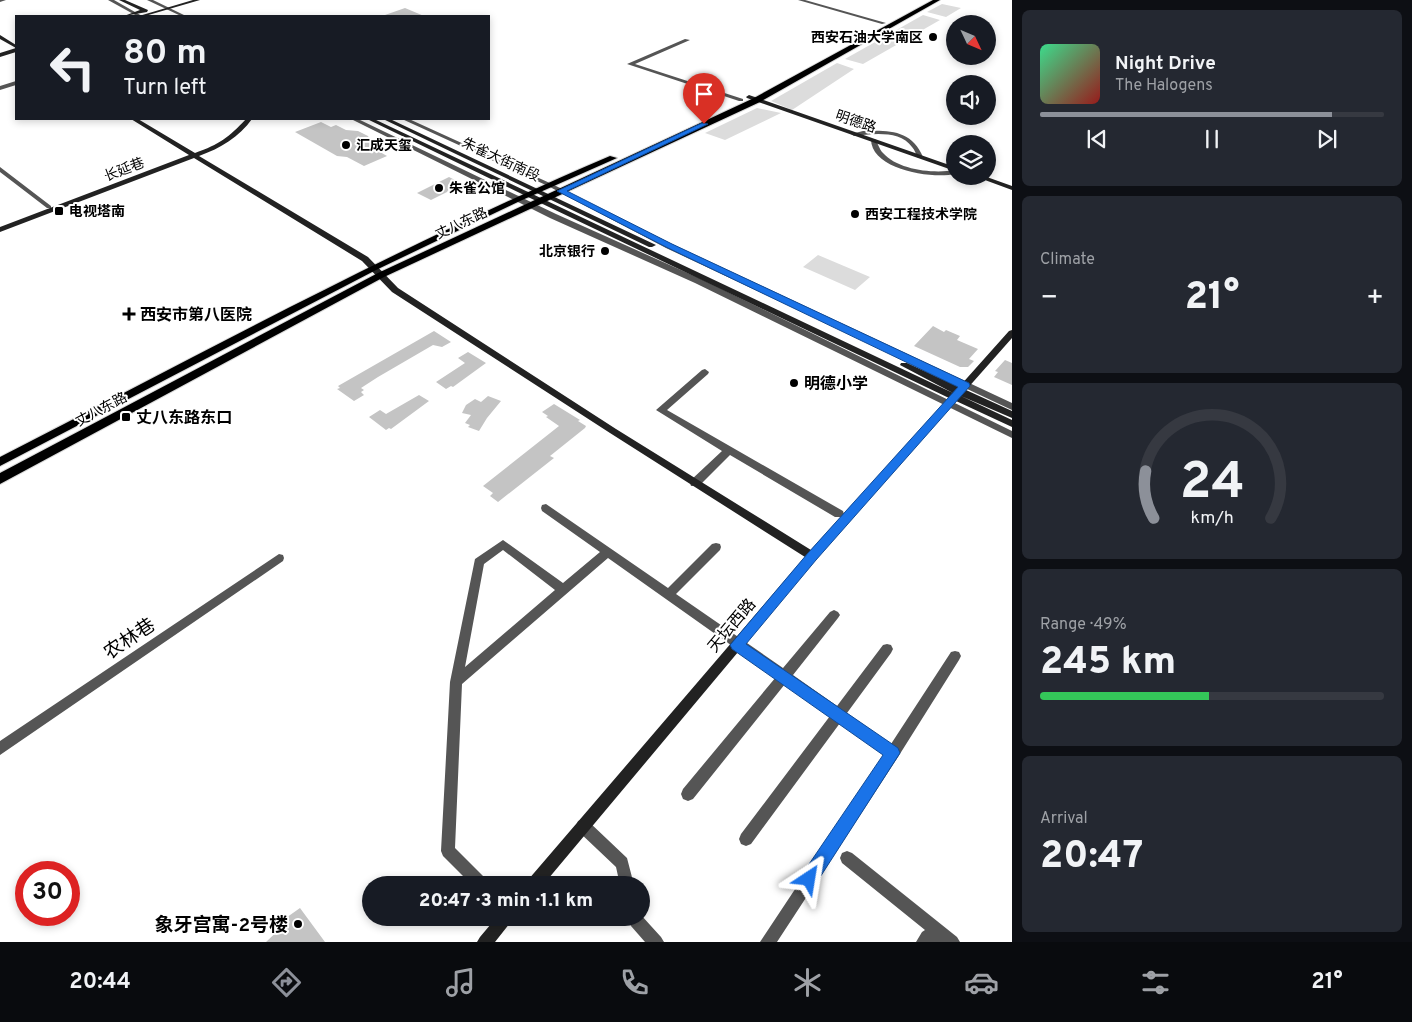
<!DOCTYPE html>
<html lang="en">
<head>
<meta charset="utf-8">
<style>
  body { margin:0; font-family:Overpass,"Noto Sans SC",sans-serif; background:#242831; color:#f1f3f6; height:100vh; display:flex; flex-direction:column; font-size:19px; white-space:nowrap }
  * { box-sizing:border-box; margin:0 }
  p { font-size:16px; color:#9ea1a6 }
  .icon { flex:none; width:28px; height:28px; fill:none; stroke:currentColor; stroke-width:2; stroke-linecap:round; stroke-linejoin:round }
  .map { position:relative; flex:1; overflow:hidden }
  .sheet { display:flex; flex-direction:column; gap:10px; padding:10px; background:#0d0f14; width:400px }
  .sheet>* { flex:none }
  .guide { position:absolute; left:15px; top:15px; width:475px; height:105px; border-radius:0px; box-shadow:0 2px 8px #0003; background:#171b24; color:#f1f3f6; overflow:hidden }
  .needle { width:32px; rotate:134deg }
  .controls { position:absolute; left:946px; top:15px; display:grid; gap:10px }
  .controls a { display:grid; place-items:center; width:50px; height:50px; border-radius:50%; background:#171b24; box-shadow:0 2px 8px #0003; font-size:25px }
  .speed { position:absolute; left:15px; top:861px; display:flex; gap:10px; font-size:25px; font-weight:700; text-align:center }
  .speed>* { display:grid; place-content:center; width:65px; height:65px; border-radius:50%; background:#171b24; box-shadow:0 2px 8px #0003; line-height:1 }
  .speed .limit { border:8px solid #d22; background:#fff; color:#111 }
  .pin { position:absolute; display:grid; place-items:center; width:42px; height:42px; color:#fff; margin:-51px -21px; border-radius:50% 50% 50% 0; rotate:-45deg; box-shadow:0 0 5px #0007 }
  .pin .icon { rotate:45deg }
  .me { position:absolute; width:55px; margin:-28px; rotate:33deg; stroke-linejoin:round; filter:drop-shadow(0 0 4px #0008) }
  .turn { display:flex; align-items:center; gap:18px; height:105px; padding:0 25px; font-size:22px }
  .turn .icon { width:65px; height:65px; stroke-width:2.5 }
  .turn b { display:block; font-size:35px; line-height:42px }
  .big { font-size:38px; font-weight:800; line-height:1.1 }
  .sheet .tile { flex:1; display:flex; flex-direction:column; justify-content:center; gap:8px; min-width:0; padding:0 18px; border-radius:8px; background:#242831 }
  .sheet .dial { align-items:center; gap:0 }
  .dial svg { height:130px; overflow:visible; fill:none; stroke:#363941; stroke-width:7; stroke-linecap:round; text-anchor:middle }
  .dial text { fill:#f1f3f6; stroke:none }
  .song { display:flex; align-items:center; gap:15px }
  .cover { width:60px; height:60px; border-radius:8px; background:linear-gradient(135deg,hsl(150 70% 55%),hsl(0 70% 35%)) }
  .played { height:5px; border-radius:2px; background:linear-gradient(90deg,#8c9099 85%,#363941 85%) }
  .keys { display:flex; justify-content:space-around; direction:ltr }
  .heat { display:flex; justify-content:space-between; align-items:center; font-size:28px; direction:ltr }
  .charge { height:8px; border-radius:4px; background:linear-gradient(90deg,#34c759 49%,#363941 0) }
  .trip { position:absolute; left:362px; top:876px; width:288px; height:50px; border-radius:25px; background:#171b24; box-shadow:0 2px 8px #0003; font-weight:800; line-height:50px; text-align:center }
  .menu { display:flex; height:80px; justify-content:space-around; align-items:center; background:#090b0e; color:#9ea1a6 }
  .menu .icon { width:35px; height:35px }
  .menu .current { color:#8c9099 }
  .menu b { font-size:22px; color:#f1f3f6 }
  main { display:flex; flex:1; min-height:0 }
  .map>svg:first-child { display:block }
  .green { fill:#dcdcdc }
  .building { fill:#c4c4c4 }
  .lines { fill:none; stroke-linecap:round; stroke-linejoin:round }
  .primary-casing { stroke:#dbdbdb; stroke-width:2 }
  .street { fill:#555; fill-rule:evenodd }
  .secondary { fill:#222; fill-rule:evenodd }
  .primary { fill:#000; fill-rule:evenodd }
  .route { fill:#1a73e8; stroke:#114b97 }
  .poi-dot { fill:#000; stroke:#fff; stroke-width:2 }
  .labels { text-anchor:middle; stroke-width:4; stroke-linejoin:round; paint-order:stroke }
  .far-poi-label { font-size:14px; font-weight:bold; fill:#000; stroke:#fff; text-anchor:start }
  .far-street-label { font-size:14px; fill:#000; stroke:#fff }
  .poi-label { font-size:16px; font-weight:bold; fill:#000; stroke:#fff; text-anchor:start }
  .street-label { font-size:16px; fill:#000; stroke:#fff }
  .near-street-label { font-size:19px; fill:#000; stroke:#fff }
  .near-poi-label { font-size:19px; font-weight:bold; fill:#000; stroke:#fff; text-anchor:end }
</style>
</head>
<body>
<main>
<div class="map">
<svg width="1012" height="942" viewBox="0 0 1012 942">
  <rect width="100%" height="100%" fill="#fff"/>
  <path class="green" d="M 942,4 L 961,8 L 946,17 L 927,12 Z
    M 923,15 L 940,20 L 863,64 L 845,59 Z
    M 837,63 L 854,69 L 792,110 L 771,101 Z
    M 757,108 L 781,113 L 725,140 L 705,133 Z
    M 818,255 L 870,277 L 855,290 L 803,267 Z"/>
  <path class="building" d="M 405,8 L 424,16 L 385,16 L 385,15 Z
    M 321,122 L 331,127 L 336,125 L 346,130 L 358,131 L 368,136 L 375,148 L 373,148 L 387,156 L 364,166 L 347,157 L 337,156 L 295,132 Z
    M 449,177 L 463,184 L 431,200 L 417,193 Z
    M 933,326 L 944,332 L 946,330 L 960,336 L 957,340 L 978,349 L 969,359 L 974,361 L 968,367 L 960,367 L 914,346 Z
    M 434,331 L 451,342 L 442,347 L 433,345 L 378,377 L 361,388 L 364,390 L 361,392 L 364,395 L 354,401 L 337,389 L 340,388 L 338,386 Z
    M 468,352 L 486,363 L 453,387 L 451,386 L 446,389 L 436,382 L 465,363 L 458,358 Z
    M 1005,360 L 1012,363 L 1012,385 L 994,377 L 998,372 L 995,371 Z
    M 419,395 L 429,401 L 391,429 L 389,428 L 386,430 L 369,417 L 380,410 L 386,414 Z
    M 488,396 L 501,401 L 487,418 L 479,431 L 468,427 L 470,425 L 465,423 L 471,415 L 462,413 L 466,405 L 475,399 L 481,402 Z
    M 554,404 L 580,420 L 578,421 L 586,426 L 585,428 L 550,456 L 554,458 L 498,502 L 490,496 L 493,493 L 483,486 L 559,426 L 546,417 L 548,416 L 542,412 Z
    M 300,908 L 325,942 L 266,942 L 286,923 L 283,920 Z"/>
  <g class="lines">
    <g class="primary-casing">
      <path id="primary" d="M 933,0 L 940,0 L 760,102 L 384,277 L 0,484 L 0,473 L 378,273 L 754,98 Z
        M 610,156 L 617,158 L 520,201 L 376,270 L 0,466 L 0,457 C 202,353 401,245 610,156 Z"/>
    </g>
    <path class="street" d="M 0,0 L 6,0 L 0,2 Z
      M 108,0 L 114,0 L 142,16 L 137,16 Z
      M 147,0 L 153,0 L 186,16 L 181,16 Z
      M 798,0 L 805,0 L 886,23 L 882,24 Z
      M 685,39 L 690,40 L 635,64 L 743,99 L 743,101 L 739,101 L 627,64 Z
      M 16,81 L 16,85 L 0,90 L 0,86 Z
      M 351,119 L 358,119 L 556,214 L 701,279 L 1012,431 L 1012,438 L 695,283 L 550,218 Z
      M 402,119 L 409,119 L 552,184 L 672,244 L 1012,403 L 1012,410 L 666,248 L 548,186 Z
      M 863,131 C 889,130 912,130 923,157 L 918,158 C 916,155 915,150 912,147 C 900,130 872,134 854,136 L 851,134 Z
      M 871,139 L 875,139 C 878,143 879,149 883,153 C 898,170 934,174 955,170 L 955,174 C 932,179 871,170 871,139 Z
      M 0,167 L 51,206 L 51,208 L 47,208 L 0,172 Z
      M 705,369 L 709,372 L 708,374 L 667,410 L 843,511 L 844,514 L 843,517 L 835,517 L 730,455 L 699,486 L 691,486 L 690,483 L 691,480 L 722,451 L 656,410 L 702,370 Z
      M 546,504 L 668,588 L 712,544 L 716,543 L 720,544 L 721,547 L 720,550 L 676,594 L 783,668 L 830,612 L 834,610 L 838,612 L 840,615 L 838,618 L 793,675 L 837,706 L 883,645 L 887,644 L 891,645 L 893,649 L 891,653 L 847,713 L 891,744 L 951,652 L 955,651 L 959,652 L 961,656 L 959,660 L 898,757 L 777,942 L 760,942 L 884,755 L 840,723 L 751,844 L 746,846 L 741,844 L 739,839 L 741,834 L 830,716 L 785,684 L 693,799 L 688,801 L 683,799 L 681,794 L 683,789 L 776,677 L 608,558 L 462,684 L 455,848 L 487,880 L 489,885 L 472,885 L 443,856 L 441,851 L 450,682 L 475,559 L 503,540 L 563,583 L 600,552 L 542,511 L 541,508 L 542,505 ZM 503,550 L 555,590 L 465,667 L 484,564 Z
      M 279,554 L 283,555 L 284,558 L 283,561 L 0,755 L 0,741 Z
      M 583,819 L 588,821 L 627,858 L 634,885 L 620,885 L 616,867 L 578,831 L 576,826 L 578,821 Z
      M 847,851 L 852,853 L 957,937 L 960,942 L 916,942 L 922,932 L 925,930 L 842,863 L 840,858 L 842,853 Z
      M 641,915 L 661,937 L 664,942 L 645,942 L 631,926 L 628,918 L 641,918 Z"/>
    <path class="secondary" d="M 119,0 L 125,0 L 148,10 L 147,12 L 124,16 L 140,10 Z
      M 193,0 L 200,0 L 145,16 L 139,16 Z
      M 0,35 L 16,45 L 16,52 L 0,57 L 0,53 L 16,48 L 0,39 Z
      M 749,95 L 955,167 L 955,171 L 747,98 L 746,97 Z
      M 131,119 L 138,119 L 195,153 C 220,144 228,138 246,119 L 252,119 C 239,137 221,148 199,156 L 368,257 L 398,288 L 616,429 L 811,550 L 949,398 L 528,197 L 367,119 L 374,119 L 953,393 L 900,365 L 901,363 L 907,363 L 959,387 L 1009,331 L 1012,330 L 1012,338 L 966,390 L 1012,411 L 1012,418 L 961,396 L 1012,420 L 1012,427 L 956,401 L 816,559 L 543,885 L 526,885 L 528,880 L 805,557 L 610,433 L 392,292 L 362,261 L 194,158 L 0,232 L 0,227 L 189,155 Z
      M 383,119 L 390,119 L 656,245 L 652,247 L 649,247 Z
      M 974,176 L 984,176 L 1012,186 L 1012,190 Z
      M 496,918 L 513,918 L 510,923 L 495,942 L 477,942 L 480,937 Z"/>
    <use href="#primary" class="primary"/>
  </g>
  <path class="route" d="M 702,123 L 708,124 L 567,191 L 672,244 L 969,383 L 970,386 L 816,560 L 746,644 L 898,748 L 900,753 L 815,885 L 809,887 L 803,885 L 801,879 L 803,873 L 883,755 L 732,649 L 730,645 L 808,553 L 958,387 L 666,247 L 557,191 Z"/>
  <g class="poi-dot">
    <circle cx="933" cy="37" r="5"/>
    <circle cx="346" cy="145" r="5"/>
    <circle cx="439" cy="188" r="5"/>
    <rect x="54" y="206" width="10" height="10" rx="2.5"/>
    <circle cx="855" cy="214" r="5"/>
    <circle cx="605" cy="251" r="5"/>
    <path d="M126.5 306.5h5v5h5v5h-5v5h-5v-5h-5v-5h5z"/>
    <circle cx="794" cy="383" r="5"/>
    <rect x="121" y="412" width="10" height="10" rx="2.5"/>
    <circle cx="298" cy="924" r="5"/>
  </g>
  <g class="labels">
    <g class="far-poi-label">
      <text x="923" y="42" text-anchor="end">西安石油大学南区</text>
      <text x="356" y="150">汇成天玺</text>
      <text x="449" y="193">朱雀公馆</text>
      <text x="69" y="216">电视塔南</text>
      <text x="865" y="219">西安工程技术学院</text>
      <text x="595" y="256" text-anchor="end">北京银行</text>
    </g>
    <g class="far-street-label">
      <text transform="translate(856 121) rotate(19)" y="5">明德路</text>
      <text transform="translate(501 159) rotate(25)" y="5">朱雀大街南段</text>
      <text transform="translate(124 169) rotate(-21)" y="5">长延巷</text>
      <text transform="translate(461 223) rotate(-25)" y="5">丈八东路</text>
      <text transform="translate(101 409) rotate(-28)" y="5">丈八东路</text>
    </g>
    <g class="poi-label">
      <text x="140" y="320">西安市第八医院</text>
      <text x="804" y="389">明德小学</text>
      <text x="136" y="423">丈八东路东口</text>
    </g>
    <g class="street-label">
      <text transform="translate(731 625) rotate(-50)" y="6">天坛西路</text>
    </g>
    <g class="near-street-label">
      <text transform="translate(129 638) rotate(-34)" y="7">农林巷</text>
    </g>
    <g class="near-poi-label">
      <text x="288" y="931">象牙宫寓-2号楼</text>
    </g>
  </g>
</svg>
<div class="controls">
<a><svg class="needle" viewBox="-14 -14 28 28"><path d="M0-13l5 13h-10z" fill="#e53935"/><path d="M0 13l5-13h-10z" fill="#9ea1a6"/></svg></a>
<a><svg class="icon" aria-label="sound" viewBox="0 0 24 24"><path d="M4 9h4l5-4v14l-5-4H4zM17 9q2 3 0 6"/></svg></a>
<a><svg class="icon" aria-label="layers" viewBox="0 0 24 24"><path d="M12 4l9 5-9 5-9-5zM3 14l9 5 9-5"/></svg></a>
</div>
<div class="speed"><div class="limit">30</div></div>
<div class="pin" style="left:704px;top:124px;background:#d93025"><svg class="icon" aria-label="arrive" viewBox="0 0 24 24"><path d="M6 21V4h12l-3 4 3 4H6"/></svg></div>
<svg class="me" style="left:809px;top:879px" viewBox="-20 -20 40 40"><path d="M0-17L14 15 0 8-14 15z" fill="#1a73e8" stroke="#fff" stroke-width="4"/></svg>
<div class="trip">20:47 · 3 min · 1.1 km</div>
<div class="guide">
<div class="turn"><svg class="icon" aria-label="left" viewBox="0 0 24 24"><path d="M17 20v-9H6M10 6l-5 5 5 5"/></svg><div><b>80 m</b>Turn left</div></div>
</div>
</div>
<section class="sheet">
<div class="tile">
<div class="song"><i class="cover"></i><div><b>Night Drive</b><p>The Halogens</p></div></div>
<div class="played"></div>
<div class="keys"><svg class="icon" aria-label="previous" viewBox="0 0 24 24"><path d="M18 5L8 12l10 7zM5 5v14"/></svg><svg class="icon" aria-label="pause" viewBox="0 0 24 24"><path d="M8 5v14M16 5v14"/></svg><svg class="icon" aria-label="next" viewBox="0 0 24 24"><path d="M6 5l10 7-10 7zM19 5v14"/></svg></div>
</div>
<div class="tile"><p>Climate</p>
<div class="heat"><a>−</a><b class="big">21°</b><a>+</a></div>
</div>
<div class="tile dial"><svg viewBox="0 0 100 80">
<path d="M14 69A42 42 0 1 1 86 69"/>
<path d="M14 69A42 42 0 0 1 9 40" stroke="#8c9099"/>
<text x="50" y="56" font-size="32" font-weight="700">24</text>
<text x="50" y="72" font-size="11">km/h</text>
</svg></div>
<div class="tile"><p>Range · 49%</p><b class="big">245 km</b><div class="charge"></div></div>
<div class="tile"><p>Arrival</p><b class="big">20:47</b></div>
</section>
</main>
<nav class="menu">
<b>20:44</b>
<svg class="icon current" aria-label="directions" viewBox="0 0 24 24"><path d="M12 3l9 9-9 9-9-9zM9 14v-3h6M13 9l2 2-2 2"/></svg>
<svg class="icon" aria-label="music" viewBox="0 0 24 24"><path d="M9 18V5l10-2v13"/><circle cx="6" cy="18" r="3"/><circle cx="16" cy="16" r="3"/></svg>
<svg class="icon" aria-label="phone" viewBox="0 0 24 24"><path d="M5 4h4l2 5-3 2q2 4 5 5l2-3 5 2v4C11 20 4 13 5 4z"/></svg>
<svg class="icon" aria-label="climate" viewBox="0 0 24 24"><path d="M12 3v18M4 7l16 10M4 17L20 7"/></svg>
<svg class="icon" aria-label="car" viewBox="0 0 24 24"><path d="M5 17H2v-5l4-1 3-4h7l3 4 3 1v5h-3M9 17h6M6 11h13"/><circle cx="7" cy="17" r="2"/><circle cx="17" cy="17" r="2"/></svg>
<svg class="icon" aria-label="filters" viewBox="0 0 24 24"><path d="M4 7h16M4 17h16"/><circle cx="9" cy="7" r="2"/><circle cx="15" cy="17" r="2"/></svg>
<b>21°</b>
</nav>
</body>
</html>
